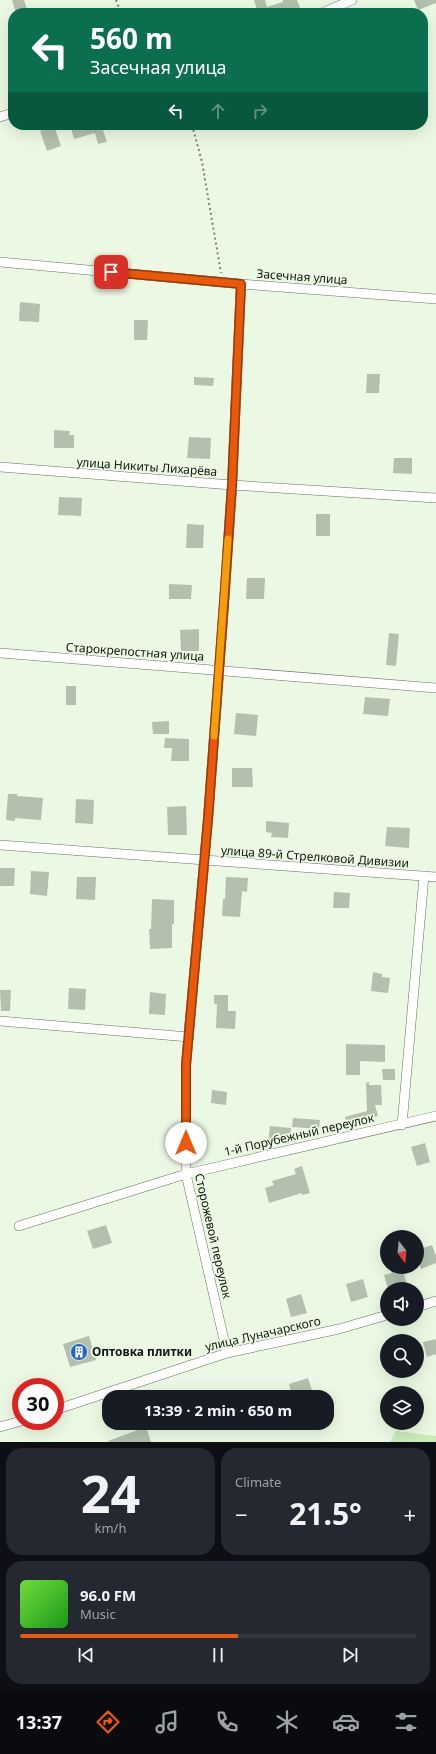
<!DOCTYPE html>
<html lang="en">
<head>
<meta charset="utf-8">
<style>
  body { margin:0; font-family:"Noto Sans",sans-serif; background:#242831; color:#f1f3f6; height:100vh; display:flex; flex-direction:column; font-size:15px; white-space:nowrap }
  * { box-sizing:border-box; margin:0 }
  p { font-size:13px; color:#9ea1a6 }
  .icon { flex:none; width:22px; height:22px; fill:none; stroke:currentColor; stroke-width:2; stroke-linecap:round; stroke-linejoin:round }
  .map { position:relative; height:1442px; overflow:hidden }
  .drawer { display:flex; flex-direction:column; gap:6px; padding:6px; background:#0d0f14; flex:1 }
  .drawer>* { flex:none }
  .top-card { position:absolute; left:8px; top:8px; width:420px; height:122px; border-radius:16px; box-shadow:0 4px 16px #0002; background:#0b6e4f; color:#fff; overflow:hidden }
  .needle { width:26px; rotate:164deg }
  .buttons { position:absolute; left:380px; top:1230px; display:grid; gap:8px }
  .buttons a { display:grid; place-items:center; width:44px; height:44px; border-radius:50%; background:#171b24; box-shadow:0 4px 16px #0002; font-size:20px }
  .speed { position:absolute; left:12px; top:1378px; display:flex; gap:8px; font-size:20px; font-weight:700; text-align:center }
  .speed>* { display:grid; place-content:center; width:52px; height:52px; border-radius:50%; background:#171b24; box-shadow:0 4px 16px #0002; line-height:1 }
  .speed .limit { border:6px solid #d22; background:#fff; color:#111 }
  .pin { position:absolute; display:grid; place-items:center; width:34px; height:34px; color:#fff; margin:-17px; border-radius:8px; box-shadow:0 2px 6px #0006 }
  .me { position:absolute; width:44px; margin:-22px; rotate:0deg; stroke-linejoin:round; filter:drop-shadow(0 0 3px #0008) }
  .turn { display:flex; align-items:center; gap:14px; height:84px; padding:0 16px; font-size:18px }
  .turn .icon { width:52px; height:52px; stroke-width:2.5 }
  .turn b { display:block; font-size:28px; line-height:34px }
  .lanes { display:flex; align-items:center; height:38px; padding:0 16px; background:#0003; justify-content:center; gap:20px; direction:ltr }
  .lanes .off { opacity:.35 }
  .big { font-size:30px; font-weight:700; line-height:1.1 }
  .drawer .card { flex:1; display:flex; flex-direction:column; justify-content:center; gap:6px; min-width:0; padding:0 14px; border-radius:16px; background:#242831 }
  .drawer .dial { align-items:center; gap:0 }
  .dial b { font-size:52px; line-height:1 }
  .song { display:flex; align-items:center; gap:12px }
  .cover { width:48px; height:48px; border-radius:6px; background:linear-gradient(135deg,hsl(100 70% 55%),hsl(120 70% 35%)) }
  .played { height:4px; border-radius:2px; background:linear-gradient(90deg,#ea580c 55%,#363941 55%) }
  .keys { display:flex; justify-content:space-around; direction:ltr }
  .heat { display:flex; justify-content:space-between; align-items:center; font-size:22px; direction:ltr }
  .drawer .tiles { flex:1; display:grid; gap:6px; grid-template-columns:1fr 1fr }
  .card:last-child { grid-column:span 2 }
  .trip { position:absolute; left:102px; top:1390px; width:232px; height:40px; border-radius:16px; background:#171b24; box-shadow:0 4px 16px #0002; font-weight:700; line-height:40px; text-align:center }
  .dock { display:flex; height:64px; justify-content:space-around; align-items:center; background:#090b0e; color:#9ea1a6 }
  .dock .icon { width:28px; height:28px }
  .dock .selected { color:#ea580c }
  .dock b { font-size:18px; color:#f1f3f6 }
  .map>svg:first-child { display:block }
  .green { fill:#c9ecb9 }
  .building { fill:#b3c0ad }
  .lines { fill:none; stroke-linecap:round; stroke-linejoin:round }
  .minor-casing { stroke:#657260; stroke-width:10 }
  .path { stroke:#798274; stroke-width:2; stroke-dasharray:2 3; stroke-linecap:butt }
  .minor { stroke:#fff; stroke-width:9 }
  .route-casing { stroke:#983908; stroke-width:10 }
  .route { stroke:#ea580c; stroke-width:7 }
  .slow { stroke:#f59e0b; stroke-width:7 }
  .labels { text-anchor:middle; stroke-width:3.5; stroke-linejoin:round; paint-order:stroke }
  .street-label { font-size:12px; fill:#121710; stroke:#ebf9e4 }
  .poi-label { font-size:12px; font-weight:bold; fill:#121710; stroke:#ebf9e4; text-anchor:start }
</style>
</head>
<body>
<div class="map">
<svg width="436" height="1442" viewBox="0 0 436 1442">
  <rect width="100%" height="100%" fill="#ebf9e4"/>
  <path class="green" d="M 396,1431 L 436,1436 L 436,1442 L 390,1442 Z"/>
  <path class="building" d="M 12,0 L 24,0 L 28,13 L 16,13 Z
    M 254,0 L 265,0 L 267,7 L 283,2 L 283,0 L 297,0 L 300,8 L 282,13 L 254,13 L 253,11 L 257,10 Z
    M 414,0 L 436,0 L 436,3 L 418,10 Z
    M 70,125 L 113,125 L 113,127 L 103,130 L 107,142 L 98,144 L 95,133 L 74,139 Z
    M 54,126 L 61,146 L 47,151 L 40,131 Z
    M 20,302 L 40,304 L 39,322 L 19,321 Z
    M 134,320 L 148,320 L 147,340 L 134,340 Z
    M 367,374 L 380,374 L 379,393 L 366,393 Z
    M 194,377 L 214,378 L 213,386 L 194,385 Z
    M 54,430 L 70,431 L 69,435 L 74,435 L 74,448 L 54,448 Z
    M 189,437 L 211,438 L 210,459 L 187,458 Z
    M 394,458 L 412,458 L 412,474 L 393,473 Z
    M 59,497 L 82,498 L 81,516 L 58,515 Z
    M 316,514 L 330,514 L 330,536 L 316,536 Z
    M 187,524 L 204,525 L 203,548 L 186,548 Z
    M 247,578 L 265,578 L 264,599 L 246,599 Z
    M 169,584 L 192,585 L 191,599 L 169,599 Z
    M 199,629 L 199,651 L 181,651 L 180,630 Z
    M 389,633 L 399,634 L 396,666 L 386,665 Z
    M 66,686 L 76,686 L 76,705 L 66,705 Z
    M 365,697 L 390,699 L 388,716 L 363,714 Z
    M 236,713 L 258,715 L 256,736 L 234,734 Z
    M 169,721 L 169,734 L 153,734 L 152,722 Z
    M 165,738 L 189,739 L 189,761 L 171,761 L 172,748 L 164,748 Z
    M 232,768 L 252,768 L 253,787 L 232,787 Z
    M 8,794 L 17,794 L 17,796 L 43,798 L 41,820 L 15,818 L 15,821 L 6,820 Z
    M 76,799 L 94,800 L 93,824 L 75,823 Z
    M 186,806 L 187,835 L 168,835 L 167,807 Z
    M 266,821 L 289,823 L 288,838 L 271,837 L 272,833 L 266,832 Z
    M 387,827 L 410,828 L 409,848 L 385,846 Z
    M 0,868 L 15,868 L 14,886 L 0,886 Z
    M 31,871 L 49,872 L 47,896 L 30,894 Z
    M 77,877 L 96,877 L 95,900 L 76,899 Z
    M 226,877 L 248,878 L 247,892 L 242,891 L 240,917 L 222,916 L 223,899 L 225,899 Z
    M 334,892 L 350,893 L 349,908 L 333,908 Z
    M 152,899 L 174,900 L 174,924 L 172,924 L 172,948 L 150,949 L 149,929 L 151,929 Z
    M 373,972 L 382,974 L 382,977 L 390,978 L 388,993 L 371,991 Z
    M 69,988 L 86,989 L 85,1010 L 68,1009 Z
    M 0,990 L 11,990 L 10,1011 L 1,1011 Z
    M 150,992 L 166,994 L 165,1015 L 149,1014 Z
    M 214,995 L 228,995 L 228,1011 L 236,1011 L 235,1029 L 216,1028 L 217,1004 L 214,1004 Z
    M 346,1044 L 385,1045 L 385,1062 L 360,1061 L 360,1075 L 346,1075 Z
    M 382,1069 L 395,1069 L 395,1080 L 383,1080 Z
    M 369,1082 L 369,1085 L 381,1085 L 382,1105 L 375,1105 L 378,1116 L 347,1124 L 345,1117 L 367,1111 L 366,1083 Z
    M 212,1090 L 227,1092 L 226,1105 L 211,1103 Z
    M 293,1118 L 320,1120 L 319,1129 L 292,1127 Z
    M 270,1126 L 291,1128 L 289,1144 L 268,1143 Z
    M 425,1143 L 430,1162 L 417,1166 L 411,1147 Z
    M 302,1166 L 310,1193 L 302,1195 L 302,1193 L 269,1203 L 265,1188 L 274,1185 L 272,1181 L 296,1174 L 294,1169 Z
    M 106,1225 L 112,1243 L 93,1249 L 87,1231 Z
    M 432,1245 L 436,1256 L 436,1263 L 421,1269 L 417,1258 L 417,1250 Z
    M 402,1267 L 407,1285 L 388,1289 L 384,1275 L 392,1273 L 391,1269 Z
    M 363,1279 L 368,1297 L 351,1302 L 346,1284 Z
    M 301,1294 L 307,1313 L 291,1317 L 286,1299 Z
    M 89,1336 L 96,1360 L 70,1367 L 63,1344 Z
    M 436,1339 L 436,1354 L 427,1357 L 423,1342 Z
    M 308,1378 L 312,1390 L 292,1396 L 289,1384 Z
    M 146,1427 L 151,1442 L 108,1442 L 108,1441 Z"/>
  <g class="lines">
    <g class="minor-casing">
      <path id="minor" d="M 322,13 L 352,0
        M 0,117 L 13,113
        M 0,262 L 241,284 L 436,299
        M 0,467 L 232,485 L 436,498
        M 0,653 L 436,688
        M 0,845 L 436,877
        M 0,1021 L 189,1037
        M 402,1125 L 424,876
        M 19,1226 L 186,1174 L 436,1116
        M 417,1307 L 436,1301
        M 227,1353 L 186,1174 L 186,1065 L 208,819 L 225,589 L 232,485 L 241,284
        M 55,1410 L 227,1353 L 339,1329 L 387,1315
        M 0,1427 L 21,1421"/>
    </g>
    <path class="path" d="M 116,0 L 121,13
      M 192,125 L 202,162 L 221,273"/>
    <use href="#minor" class="minor"/>
  </g>
  <g class="lines">
    <g class="route-casing">
      <path id="route" d="M 111,272 L 241,284 L 232,485 L 224,603 L 208,819 L 186,1065 L 186,1143"/>
    </g>
    <use href="#route" class="route"/>
    <path class="slow" d="M 214,736 L 228,539"/>
  </g>
  <defs>
    <g id="building-disc" transform="scale(0.9)"><circle r="9.5" fill="#2064d0" stroke="#ebf9e4"/><path d="M-4-6H4V6H1V3H-1V6H-4ZM-2.5-4.3h1.7v1.8h-1.7ZM.8-4.3h1.7v1.8H.8ZM-2.5-1h1.7V.8h-1.7ZM.8-1h1.7V.8H.8Z" fill="#fff"/></g>
  </defs>
  <g fill-rule="evenodd">
    <use href="#building-disc" x="79" y="1352"/>
  </g>
  <g class="labels">
    <g class="street-label">
      <text transform="translate(302 277) rotate(4)" y="4">Засечная улица</text>
      <text transform="translate(147 467) rotate(4)" y="4">улица Никиты Лихарёва</text>
      <text transform="translate(135 652) rotate(4)" y="4">Старокрепостная улица</text>
      <text transform="translate(315 857) rotate(4)" y="4">улица 89-й Стрелковой Дивизии</text>
      <text transform="translate(299 1135) rotate(-13)" y="4">1-й Порубежный переулок</text>
      <text transform="translate(213 1236) rotate(77)" y="4">Сторожевой переулок</text>
      <text transform="translate(263 1334) rotate(-13)" y="4">улица Луначарского</text>
    </g>
    <g class="poi-label">
      <text x="92" y="1356">Оптовка плитки</text>
    </g>
  </g>
</svg>
<div class="buttons">
<a><svg class="needle" viewBox="-14 -14 28 28"><path d="M0-13l5 13h-10z" fill="#e53935"/><path d="M0 13l5-13h-10z" fill="#9ea1a6"/></svg></a>
<a><svg class="icon" aria-label="sound" viewBox="0 0 24 24"><path d="M4 9h4l5-4v14l-5-4H4zM17 9q2 3 0 6"/></svg></a>
<a><svg class="icon" aria-label="search" viewBox="0 0 24 24"><circle cx="10" cy="10" r="6"/><path d="M15 15l6 6"/></svg></a>
<a><svg class="icon" aria-label="layers" viewBox="0 0 24 24"><path d="M12 4l9 5-9 5-9-5zM3 14l9 5 9-5"/></svg></a>
</div>
<div class="speed"><div class="limit">30</div></div>
<div class="pin" style="left:111px;top:272px;background:#d93025"><svg class="icon" aria-label="arrive" viewBox="0 0 24 24"><path d="M6 21V4h12l-3 4 3 4H6"/></svg></div>
<svg class="me" style="left:186px;top:1143px" viewBox="-20 -20 40 40"><circle r="19" fill="#fff"/><path d="M0-13L10 11 0 6-10 11z" fill="#ea580c"/></svg>
<div class="trip">13:39 · 2 min · 650 m</div>
<div class="top-card">
<div class="turn"><svg class="icon" aria-label="left" viewBox="0 0 24 24"><path d="M17 20v-9H6M10 6l-5 5 5 5"/></svg><div><b>560 m</b>Засечная улица</div></div>
<div class="lanes"><svg class="icon" aria-label="left" viewBox="0 0 24 24"><path d="M17 20v-9H6M10 6l-5 5 5 5"/></svg><svg class="icon off" aria-label="ahead" viewBox="0 0 24 24"><path d="M12 20V5M6 11l6-6 6 6"/></svg><svg class="icon off" aria-label="right" viewBox="0 0 24 24"><path d="M7 20v-9h11M14 6l5 5-5 5"/></svg></div>
</div>
</div>
<section class="drawer">
<div class="tiles">
<div class="card dial"><b>24</b><p>km/h</p></div>
<div class="card"><p>Climate</p>
<div class="heat"><a>−</a><b class="big">21.5°</b><a>+</a></div>
</div>
<div class="card">
<div class="song"><i class="cover"></i><div><b>96.0 FM</b><p>Music</p></div></div>
<div class="played"></div>
<div class="keys"><svg class="icon" aria-label="previous" viewBox="0 0 24 24"><path d="M18 5L8 12l10 7zM5 5v14"/></svg><svg class="icon" aria-label="pause" viewBox="0 0 24 24"><path d="M8 5v14M16 5v14"/></svg><svg class="icon" aria-label="next" viewBox="0 0 24 24"><path d="M6 5l10 7-10 7zM19 5v14"/></svg></div>
</div>
</div>
</section>
<nav class="dock">
<b>13:37</b>
<svg class="icon selected" aria-label="directions" viewBox="0 0 24 24"><path d="M12 3l9 9-9 9-9-9zM9 14v-3h6M13 9l2 2-2 2"/></svg>
<svg class="icon" aria-label="music" viewBox="0 0 24 24"><path d="M9 18V5l10-2v13"/><circle cx="6" cy="18" r="3"/><circle cx="16" cy="16" r="3"/></svg>
<svg class="icon" aria-label="phone" viewBox="0 0 24 24"><path d="M5 4h4l2 5-3 2q2 4 5 5l2-3 5 2v4C11 20 4 13 5 4z"/></svg>
<svg class="icon" aria-label="climate" viewBox="0 0 24 24"><path d="M12 3v18M4 7l16 10M4 17L20 7"/></svg>
<svg class="icon" aria-label="car" viewBox="0 0 24 24"><path d="M5 17H2v-5l4-1 3-4h7l3 4 3 1v5h-3M9 17h6M6 11h13"/><circle cx="7" cy="17" r="2"/><circle cx="17" cy="17" r="2"/></svg>
<svg class="icon" aria-label="filters" viewBox="0 0 24 24"><path d="M4 7h16M4 17h16"/><circle cx="9" cy="7" r="2"/><circle cx="15" cy="17" r="2"/></svg>
</nav>
</body>
</html>
